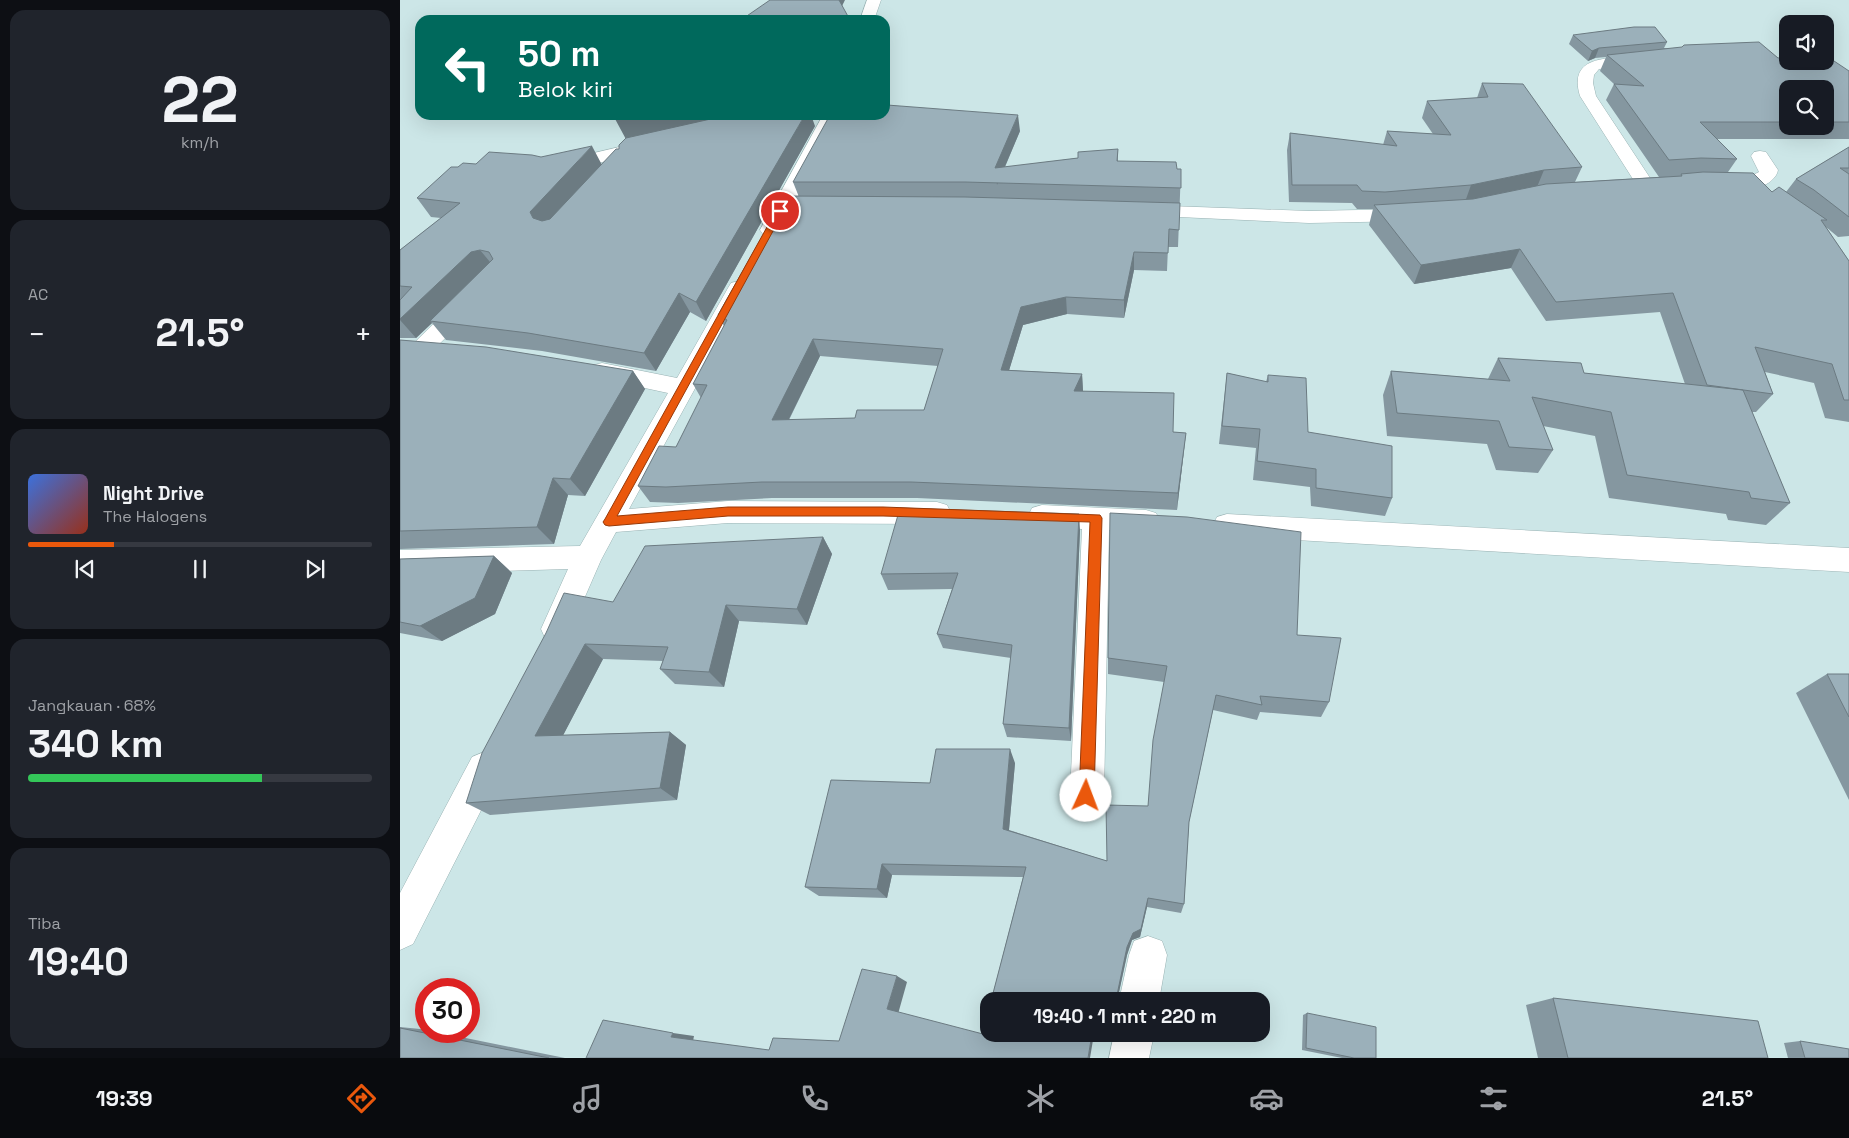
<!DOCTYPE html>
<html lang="id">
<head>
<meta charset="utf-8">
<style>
  body { margin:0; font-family:"Space Grotesk",sans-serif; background:#20242c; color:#f1f3f6; height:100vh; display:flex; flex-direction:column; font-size:19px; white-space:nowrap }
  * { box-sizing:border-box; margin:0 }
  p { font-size:16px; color:#9ea1a6 }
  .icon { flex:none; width:28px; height:28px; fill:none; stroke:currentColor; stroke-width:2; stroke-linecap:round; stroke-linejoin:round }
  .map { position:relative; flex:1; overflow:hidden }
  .side { display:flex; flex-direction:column; gap:10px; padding:10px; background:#0d0f14; width:400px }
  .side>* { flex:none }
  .top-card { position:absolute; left:15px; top:15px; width:475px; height:105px; border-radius:15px; box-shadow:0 5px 20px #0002; background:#00695c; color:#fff; overflow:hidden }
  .fabs { position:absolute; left:1379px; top:15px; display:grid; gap:10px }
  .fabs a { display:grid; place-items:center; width:55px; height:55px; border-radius:10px; background:#171b24; box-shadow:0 5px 20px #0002; font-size:25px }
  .speed { position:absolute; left:15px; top:978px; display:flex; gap:10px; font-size:25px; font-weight:700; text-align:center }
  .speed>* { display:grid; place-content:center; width:65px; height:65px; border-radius:50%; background:#171b24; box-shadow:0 5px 20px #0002; line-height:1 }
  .speed .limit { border:8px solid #d22; background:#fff; color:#111 }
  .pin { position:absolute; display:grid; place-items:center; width:42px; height:42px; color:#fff; margin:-21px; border:2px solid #fff; border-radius:50%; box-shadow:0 1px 5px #0007 }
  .me { position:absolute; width:55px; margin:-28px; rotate:2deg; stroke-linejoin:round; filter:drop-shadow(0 0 4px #0008) }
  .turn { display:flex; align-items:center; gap:18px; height:105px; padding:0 20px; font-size:22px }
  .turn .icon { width:65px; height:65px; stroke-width:2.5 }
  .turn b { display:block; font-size:35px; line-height:42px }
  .big { font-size:38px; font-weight:700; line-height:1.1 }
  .side .widget { flex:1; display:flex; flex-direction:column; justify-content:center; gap:8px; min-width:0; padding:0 18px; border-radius:15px; background:#20242c }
  .side .dial { align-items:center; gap:0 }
  .dial b { font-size:65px; line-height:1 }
  .song { display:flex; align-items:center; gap:15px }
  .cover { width:60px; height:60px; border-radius:8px; background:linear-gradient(135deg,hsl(220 70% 55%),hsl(10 70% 35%)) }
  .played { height:5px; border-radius:2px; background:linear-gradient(90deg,#ea580c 25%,#363941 25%) }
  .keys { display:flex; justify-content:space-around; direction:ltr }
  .heat { display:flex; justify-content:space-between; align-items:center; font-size:28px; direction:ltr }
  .charge { height:8px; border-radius:4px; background:linear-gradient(90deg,#34c759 68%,#363941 0) }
  .trip { position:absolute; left:580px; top:992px; width:290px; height:50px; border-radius:15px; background:#171b24; box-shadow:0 5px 20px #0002; font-weight:700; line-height:50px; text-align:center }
  .tabs { display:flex; height:80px; justify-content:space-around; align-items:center; background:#090b0e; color:#9ea1a6 }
  .tabs .icon { width:35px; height:35px }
  .tabs .active { color:#ea580c }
  .tabs b { font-size:22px; color:#f1f3f6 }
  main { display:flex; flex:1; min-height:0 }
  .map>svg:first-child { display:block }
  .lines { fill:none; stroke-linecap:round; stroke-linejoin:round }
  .minor-casing { stroke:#9ab3b4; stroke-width:1 }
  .minor { fill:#fff; fill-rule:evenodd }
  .wall { fill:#8597a0; fill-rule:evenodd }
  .shaded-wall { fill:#6c7b82 }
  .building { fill:#9bb0ba; stroke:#6c7b82; fill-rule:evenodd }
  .route { fill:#ea580c; stroke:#983908 }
</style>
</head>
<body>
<main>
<section class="side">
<div class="widget dial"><b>22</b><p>km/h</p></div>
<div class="widget"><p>AC</p>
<div class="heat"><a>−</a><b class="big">21.5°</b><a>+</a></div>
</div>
<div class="widget">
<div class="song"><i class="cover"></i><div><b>Night Drive</b><p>The Halogens</p></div></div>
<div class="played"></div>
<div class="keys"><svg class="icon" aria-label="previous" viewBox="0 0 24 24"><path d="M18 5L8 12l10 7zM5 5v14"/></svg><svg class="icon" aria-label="pause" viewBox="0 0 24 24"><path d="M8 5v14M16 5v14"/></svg><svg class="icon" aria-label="next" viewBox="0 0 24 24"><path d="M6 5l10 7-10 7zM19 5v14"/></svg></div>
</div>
<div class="widget"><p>Jangkauan · 68%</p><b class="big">340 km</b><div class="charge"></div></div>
<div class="widget"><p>Tiba</p><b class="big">19:40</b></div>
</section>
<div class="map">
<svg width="1449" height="1058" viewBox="0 0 1449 1058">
  <rect width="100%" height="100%" fill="#cce6e7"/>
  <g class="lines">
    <g class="minor-casing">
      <path id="minor" d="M 467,0 L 481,0 L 474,20 L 460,20 Z
        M 1240,56 L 1246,58 L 1248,61 L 1246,64 L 1199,69 L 1194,75 L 1193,83 L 1196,96 L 1256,187 L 1254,191 L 1247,193 L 1240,191 L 1238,187 L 1180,96 C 1167,53 1212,59 1240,56 Z
        M 423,115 L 441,115 L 380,230 L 377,234 L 370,236 L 363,234 L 360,230 Z
        M 249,140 L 255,141 L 258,145 L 255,149 L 162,172 L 156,170 L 153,166 L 156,162 Z
        M 1360,151 L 1366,152 L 1378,170 C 1376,183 1354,192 1341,189 L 1339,185 L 1341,181 L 1359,172 L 1351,156 L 1354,152 Z
        M 742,205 L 909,211 L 1009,209 L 1016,211 L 1019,215 L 1016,219 L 1009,221 L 909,223 L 735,215 L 732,211 L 735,207 Z
        M 339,281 L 347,283 L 350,288 L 229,509 L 328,501 L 537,502 L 547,505 L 551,513 L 547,521 L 537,524 L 328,523 L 216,532 L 201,560 L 167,638 L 156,642 L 145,638 L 141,629 L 168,569 L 0,574 L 0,550 L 180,546 L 268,393 L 194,377 L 190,371 L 194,365 L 202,363 L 277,378 L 328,288 L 331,283 Z
        M 66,298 L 74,300 L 77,305 L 74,310 L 30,353 L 22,356 L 14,353 L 11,348 L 14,343 L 58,300 Z
        M 642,505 L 746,510 L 756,513 L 760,521 L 756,529 L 746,532 L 709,530 L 704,796 L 699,808 L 687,813 L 675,808 L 670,796 L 682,529 L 642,527 L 632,524 L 628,516 L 632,508 Z
        M 827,514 L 1449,548 L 1449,572 L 827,536 L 817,533 L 813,525 L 817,517 Z
        M 84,752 L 96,757 L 101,769 L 96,781 L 13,944 L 0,950 L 0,893 L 72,757 Z
        M 748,936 L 762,941 L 767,955 L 759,1001 L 719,1001 L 729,955 L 734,941 Z
        M 714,1034 L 754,1034 L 749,1058 L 709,1058 Z"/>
    </g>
    <use href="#minor" class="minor"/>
  </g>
  <path class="wall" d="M 1173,35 L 1267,42 L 1264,48 L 1378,58 L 1449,71 L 1449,139 L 1317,139 L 1337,159 L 1328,172 L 1372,192 L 1386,192 L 1396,179 L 1449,147 L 1449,236 L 1438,237 L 1426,227 L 1449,261 L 1449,422 L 1425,418 L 1414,383 L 1365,372 L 1373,394 L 1356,412 L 1352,412 L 1390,503 L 1366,525 L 1328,520 L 1326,514 L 1209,498 L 1195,436 L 1143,426 L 1153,450 L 1138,473 L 1096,470 L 1087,444 L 987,436 L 983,395 L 991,371 L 1088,379 L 1098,358 L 1184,373 L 1285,384 L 1260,312 L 1146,321 L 1111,268 L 1014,284 L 969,225 L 973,209 L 957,209 L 952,203 L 889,202 L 887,150 L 890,133 L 983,145 L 987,131 L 1033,134 L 1022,118 L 1027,101 L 1077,98 L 1082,83 L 1182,167 L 1175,182 L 1259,177 L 1206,100 L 1214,84 L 1200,71 L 1206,57 L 1195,58 L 1188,61 L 1169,44 ZM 1388,89 L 1425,89 L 1425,126 L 1388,126 Z
    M 415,126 L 306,321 L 290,312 L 256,371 L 142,351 L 46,340 L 32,323 L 16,338 L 0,338 L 0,250 L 41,218 L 31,217 L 17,198 L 58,167 L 76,164 L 141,157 L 202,164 Z
    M 620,131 L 605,167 L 678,158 L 718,149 L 718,161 L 777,169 L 781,169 L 778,247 L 768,247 L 767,271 L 734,270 L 724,318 L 667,314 L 623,325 L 609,370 L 682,374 L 683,391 L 773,432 L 786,433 L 777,510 L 517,498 L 372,498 L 278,503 L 250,502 L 238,486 L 276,447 L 301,398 L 293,384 L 324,326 L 318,315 L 399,197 L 393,182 ZM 420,356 L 538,366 L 524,410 L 455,418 L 389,420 Z
    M 0,340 L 233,371 L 245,389 L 185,496 L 168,495 L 154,544 L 0,549 Z
    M 827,373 L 866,382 L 868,375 L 908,432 L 992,498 L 985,516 L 911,506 L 910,487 L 853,480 L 856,448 L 819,444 Z
    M 680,530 L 671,741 L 607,737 L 603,724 L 611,658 L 543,648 L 537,634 L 552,589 L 488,590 L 481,574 Z
    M 423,537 L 432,554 L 407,625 L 339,621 L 324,687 L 275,684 L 260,669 L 263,661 L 203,659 L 163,735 L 270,732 L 286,745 L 277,800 L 90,815 L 66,803 L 213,602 Z
    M 94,556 L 112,573 L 95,614 L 42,641 L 0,633 L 0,559 Z
    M 897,635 L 929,702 L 921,717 L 860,712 L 857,720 L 813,710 L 789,822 L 784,904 L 781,913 L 747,907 L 740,937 L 732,940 L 727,955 L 718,997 L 719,998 L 725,998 L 725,1001 L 591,1001 L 623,877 L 492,875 L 487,898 L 419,896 L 405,887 L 530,783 L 615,763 L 609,830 L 707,861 L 748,806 L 764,682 L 708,674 L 708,658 Z
    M 1427,674 L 1449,674 L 1449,800 L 1396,693 Z
    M 1153,998 L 1368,1058 L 1138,1058 L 1126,1005 Z
    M 907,1013 L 976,1058 L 942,1058 L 902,1050 L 903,1015 Z
    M 0,1027 L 20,1029 L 26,1030 L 26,1031 L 31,1031 L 165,1058 L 0,1058 Z
    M 1400,1041 L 1449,1058 L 1388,1058 L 1384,1043 Z"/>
  <path class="shaded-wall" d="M 438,0 L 445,0 L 440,10 Z
    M 1199,48 L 1195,58 L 1188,61 L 1192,51 Z
    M 224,115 L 383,115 L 228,143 L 214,117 Z
    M 405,115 L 411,115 L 415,126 L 306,321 L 296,302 Z
    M 618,115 L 620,131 L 597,185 L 595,168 Z
    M 192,146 L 202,165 L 142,231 L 133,218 L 130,212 Z
    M 1144,170 L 1137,187 L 1065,202 L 1071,185 Z
    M 1120,249 L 1111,268 L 1014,284 L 1021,265 Z
    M 80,250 L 95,268 L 30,321 L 32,323 L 16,338 L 0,320 L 0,319 L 71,252 Z
    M 734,252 L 734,270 L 724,318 L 724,300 Z
    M 279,293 L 290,312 L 256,371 L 244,353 Z
    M 666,297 L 667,314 L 623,325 L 604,387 L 601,370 L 621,307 Z
    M 413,339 L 420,356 L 380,437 L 372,420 Z
    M 233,371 L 245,389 L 185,496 L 170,479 Z
    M 682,374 L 683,391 L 674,391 Z
    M 786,433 L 784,450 L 777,510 L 778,493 Z
    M 153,478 L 168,495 L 154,544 L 137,527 Z
    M 679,514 L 680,530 L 671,741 L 669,728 Z
    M 423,537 L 432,554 L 407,625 L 397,609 Z
    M 94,556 L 112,573 L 95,614 L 42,641 L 20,626 Z
    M 326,605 L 339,621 L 324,687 L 309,672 Z
    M 185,644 L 203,659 L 156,749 L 135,736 Z
    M 270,732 L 286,745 L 277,800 L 260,788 Z
    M 610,749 L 615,763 L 608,840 L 603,829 Z
    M 482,864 L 492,875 L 487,898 L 477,889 Z
    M 748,898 L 747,907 L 740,937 L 732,940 L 727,955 L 717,1001 L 717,995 L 727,947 Z
    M 497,976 L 507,982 L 498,1014 L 487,1009 Z
    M 273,1033 L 294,1036 L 293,1041 L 271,1037 Z
    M 692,1034 L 694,1034 L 690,1058 L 688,1058 Z"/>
  <path class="building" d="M 370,0 L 439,0 L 450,20 L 341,20 Z
    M 1234,27 L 1255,27 L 1267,42 L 1199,48 L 1192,51 L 1173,35 Z
    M 1359,42 L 1378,58 L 1388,57 L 1388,61 L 1425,61 L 1425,55 L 1449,71 L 1449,122 L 1425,122 L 1425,89 L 1388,89 L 1388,122 L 1300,122 L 1337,159 L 1301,158 L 1269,160 L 1214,84 L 1244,86 L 1207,55 L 1282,47 L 1284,45 Z
    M 1082,83 L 1123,84 L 1182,167 L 1144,170 L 1071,185 L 985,192 L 962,191 L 957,185 L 892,185 L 890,133 L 997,146 L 987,131 L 1051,135 L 1027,101 L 1088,97 Z
    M 487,105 L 618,115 L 595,168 L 678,158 L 678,152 L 718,149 L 717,161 L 776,162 L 777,169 L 781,169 L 781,188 L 565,182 L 393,182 L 430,115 L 485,115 L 485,109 L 486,109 Z
    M 214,115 L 224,115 L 214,117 Z
    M 332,115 L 405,115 L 296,302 L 279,293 L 244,353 L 128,333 L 30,321 L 93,259 L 89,252 L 80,250 L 71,252 L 0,319 L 0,300 L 12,287 L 0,286 L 0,250 L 60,203 L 17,198 L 51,167 L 58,167 L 63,163 L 76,164 L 89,152 L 132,155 L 141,157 L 192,146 L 130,212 L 133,218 L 142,221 L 150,219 L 216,149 L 219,149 L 219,145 L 226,138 L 324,116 Z
    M 1449,147 L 1449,168 L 1440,168 L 1449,174 L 1449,217 L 1414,190 L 1396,179 Z
    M 1303,172 L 1353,173 L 1372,192 L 1379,187 L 1427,220 L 1421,220 L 1449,261 L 1449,400 L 1444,400 L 1432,364 L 1355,347 L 1373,394 L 1307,385 L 1273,293 L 1156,302 L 1120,249 L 1021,265 L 974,205 L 1073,199 L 1146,184 L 1282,176 L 1281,174 Z
    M 385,196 L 565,197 L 780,203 L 779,230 L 769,229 L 768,253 L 734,252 L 724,300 L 666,297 L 621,307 L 601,370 L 682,374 L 674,391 L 774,393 L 773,432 L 786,433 L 778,493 L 511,482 L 362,482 L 266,487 L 238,486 L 259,446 L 276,447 L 307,385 L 293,384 L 327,320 L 318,315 ZM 413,339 L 543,349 L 524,410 L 457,410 L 455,418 L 372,420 Z
    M 0,340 L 86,347 L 233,371 L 170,479 L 153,478 L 137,527 L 0,531 Z
    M 1098,358 L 1181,363 L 1184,373 L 1343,390 L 1390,503 L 1351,498 L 1349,492 L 1227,475 L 1211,412 L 1132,397 L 1153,450 L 1109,447 L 1099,421 L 997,413 L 991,371 L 1110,381 Z
    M 827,373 L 868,382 L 868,375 L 906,378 L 908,432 L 992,446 L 992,498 L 916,488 L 916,469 L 857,461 L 860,429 L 822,426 Z
    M 500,508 L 679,514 L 669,728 L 603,724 L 612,645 L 537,634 L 558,573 L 481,574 Z
    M 710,513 L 787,517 L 901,532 L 897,635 L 941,638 L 929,702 L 860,696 L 862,705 L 816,695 L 789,822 L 784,904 L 748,898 L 741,929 L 733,933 L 727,947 L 717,995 L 719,998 L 725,998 L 724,1001 L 708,1001 L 697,999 L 696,1001 L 591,1001 L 626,867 L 482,864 L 477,889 L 405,887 L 431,780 L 530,783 L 536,749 L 610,749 L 603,829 L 707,861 L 706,805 L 748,806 L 753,740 L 767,666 L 708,658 Z
    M 423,537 L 397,609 L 326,605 L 309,672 L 260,669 L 268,647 L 185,644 L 135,736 L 270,732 L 260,788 L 66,803 L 82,753 L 146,633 L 164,593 L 213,602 L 245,546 Z
    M 94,556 L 75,598 L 20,626 L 0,622 L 0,559 Z
    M 1427,674 L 1449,674 L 1449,717 Z
    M 462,969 L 497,976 L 487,1009 L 583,1034 L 589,1011 L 589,1034 L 692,1034 L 688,1058 L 186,1058 L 203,1020 L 273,1033 L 271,1037 L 369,1050 L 373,1038 L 439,1041 Z
    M 1153,998 L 1358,1021 L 1368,1058 L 1168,1058 Z
    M 907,1013 L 976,1027 L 976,1058 L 954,1058 L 906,1048 Z
    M 0,1028 L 149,1058 L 0,1058 Z
    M 1400,1041 L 1449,1049 L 1449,1058 L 1405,1058 Z"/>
  <path class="route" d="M 377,209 L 384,211 L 217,516 L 328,507 L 483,507 L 700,515 L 702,518 L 694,796 L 692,801 L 686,803 L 681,801 L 679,796 L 690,522 L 483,516 L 328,516 L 209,526 L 205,525 L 203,522 L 205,519 Z"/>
</svg>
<div class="fabs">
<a><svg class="icon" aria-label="sound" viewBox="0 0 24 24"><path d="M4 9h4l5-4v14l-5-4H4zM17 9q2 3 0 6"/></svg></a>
<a><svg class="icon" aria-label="search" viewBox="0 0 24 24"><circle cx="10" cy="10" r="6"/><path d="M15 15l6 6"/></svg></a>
</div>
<div class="speed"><div class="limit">30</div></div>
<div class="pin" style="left:380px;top:211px;background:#d93025"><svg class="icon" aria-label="arrive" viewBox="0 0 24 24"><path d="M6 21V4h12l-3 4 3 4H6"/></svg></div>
<svg class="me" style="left:686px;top:796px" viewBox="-20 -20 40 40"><circle r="19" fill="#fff"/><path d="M0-13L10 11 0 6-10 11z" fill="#ea580c"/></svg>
<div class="trip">19:40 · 1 mnt · 220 m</div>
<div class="top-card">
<div class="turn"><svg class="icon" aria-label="left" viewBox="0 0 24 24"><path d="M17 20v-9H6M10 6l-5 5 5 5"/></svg><div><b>50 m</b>Belok kiri</div></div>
</div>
</div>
</main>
<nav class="tabs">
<b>19:39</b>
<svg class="icon active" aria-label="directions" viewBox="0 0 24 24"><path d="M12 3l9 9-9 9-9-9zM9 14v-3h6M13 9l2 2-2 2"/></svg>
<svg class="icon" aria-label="music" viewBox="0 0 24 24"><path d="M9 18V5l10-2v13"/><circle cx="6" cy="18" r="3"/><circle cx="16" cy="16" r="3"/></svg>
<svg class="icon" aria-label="phone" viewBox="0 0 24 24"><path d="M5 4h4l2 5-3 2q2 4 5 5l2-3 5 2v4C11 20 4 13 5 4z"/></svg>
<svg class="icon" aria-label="climate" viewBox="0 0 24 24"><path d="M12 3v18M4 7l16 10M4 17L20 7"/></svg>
<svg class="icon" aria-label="car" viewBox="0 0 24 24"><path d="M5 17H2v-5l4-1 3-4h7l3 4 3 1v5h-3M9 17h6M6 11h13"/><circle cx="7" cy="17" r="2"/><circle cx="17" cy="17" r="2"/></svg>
<svg class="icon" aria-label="filters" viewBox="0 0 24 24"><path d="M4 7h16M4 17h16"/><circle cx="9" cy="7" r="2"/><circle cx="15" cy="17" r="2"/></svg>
<b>21.5°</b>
</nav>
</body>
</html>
